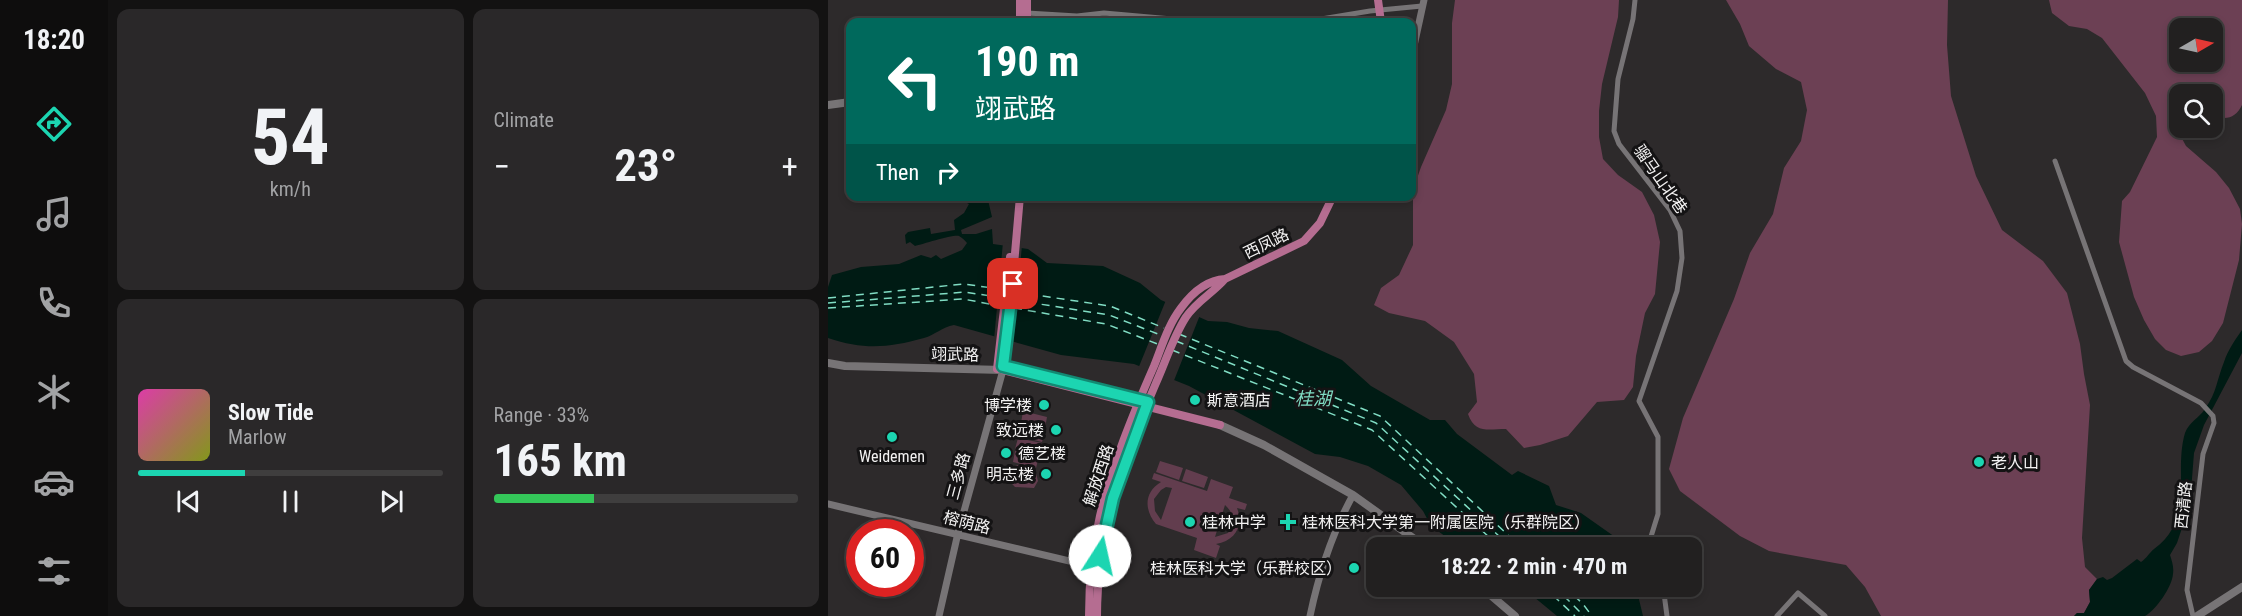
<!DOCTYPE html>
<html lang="en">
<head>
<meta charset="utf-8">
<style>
  body { margin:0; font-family:"Roboto Condensed","Noto Sans SC",sans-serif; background:#2a2829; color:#f1f3f6; height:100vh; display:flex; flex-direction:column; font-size:22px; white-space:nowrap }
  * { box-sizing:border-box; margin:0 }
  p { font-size:20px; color:#a2a3a5 }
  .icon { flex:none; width:33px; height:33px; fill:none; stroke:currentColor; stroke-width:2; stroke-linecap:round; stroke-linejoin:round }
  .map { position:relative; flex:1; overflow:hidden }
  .panel { display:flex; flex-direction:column; gap:9px; padding:9px; background:#131212; width:720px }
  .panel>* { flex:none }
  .banner { position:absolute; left:18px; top:18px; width:570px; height:183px; border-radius:12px; box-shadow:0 3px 9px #0003,0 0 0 2px #3f3e3e; background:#00695c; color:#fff; overflow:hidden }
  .needle { width:39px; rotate:81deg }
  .buttons { position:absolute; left:1341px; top:18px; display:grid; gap:12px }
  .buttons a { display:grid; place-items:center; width:54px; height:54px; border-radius:12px; background:#222020; box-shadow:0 3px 9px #0003,0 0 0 2px #3f3e3e; font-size:30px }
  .speed { position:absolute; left:18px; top:519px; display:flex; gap:12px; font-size:30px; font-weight:700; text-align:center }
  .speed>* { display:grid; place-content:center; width:78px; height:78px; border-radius:50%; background:#222020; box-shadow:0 3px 9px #0003,0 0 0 2px #3f3e3e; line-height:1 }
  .speed .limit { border:9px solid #d22; background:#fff; color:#111 }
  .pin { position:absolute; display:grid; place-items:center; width:51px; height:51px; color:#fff; margin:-26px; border-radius:12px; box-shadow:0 3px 9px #0006 }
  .me { position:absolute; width:66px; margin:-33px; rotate:10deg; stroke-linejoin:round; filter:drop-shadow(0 0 4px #0008) }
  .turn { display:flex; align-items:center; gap:21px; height:126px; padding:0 30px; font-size:27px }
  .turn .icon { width:78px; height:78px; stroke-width:2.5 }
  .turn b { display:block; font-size:42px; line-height:51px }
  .then { display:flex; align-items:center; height:57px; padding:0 30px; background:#0003; gap:12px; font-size:22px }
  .big { font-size:45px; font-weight:700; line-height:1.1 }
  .panel .card { flex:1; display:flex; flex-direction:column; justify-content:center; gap:9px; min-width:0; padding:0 21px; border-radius:12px; background:#2a2829 }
  .panel .dial { align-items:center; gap:0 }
  .dial b { font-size:78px; line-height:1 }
  .song { display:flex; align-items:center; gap:18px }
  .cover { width:72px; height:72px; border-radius:9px; background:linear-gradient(135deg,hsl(320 70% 55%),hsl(70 70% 35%)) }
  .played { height:6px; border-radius:3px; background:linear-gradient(90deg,#1cd5b1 35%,#3f3e3e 35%) }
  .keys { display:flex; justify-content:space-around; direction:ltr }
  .heat { display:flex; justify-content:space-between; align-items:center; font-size:33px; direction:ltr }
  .charge { height:9px; border-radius:4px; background:linear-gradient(90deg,#34c759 33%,#3f3e3e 0) }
  .panel .tiles { flex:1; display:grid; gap:9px; grid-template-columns:repeat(2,1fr) }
  .trip { position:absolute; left:538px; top:537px; width:336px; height:60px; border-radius:12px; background:#222020; box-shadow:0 3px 9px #0003,0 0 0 2px #3f3e3e; font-weight:700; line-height:60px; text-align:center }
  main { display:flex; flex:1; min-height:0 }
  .tab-bar { display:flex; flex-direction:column; width:108px; justify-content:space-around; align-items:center; background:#0e0d0d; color:#a2a3a5 }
  .tab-bar .icon { width:42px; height:42px }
  .tab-bar .on { color:#1cd5b1 }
  .tab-bar b { font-size:27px; color:#f1f3f6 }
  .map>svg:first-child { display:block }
  .green { fill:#623d4e; fill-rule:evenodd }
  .forest { fill:#6c4054; fill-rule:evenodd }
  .water { fill:#001b14 }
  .pier { fill:#2d2a2b }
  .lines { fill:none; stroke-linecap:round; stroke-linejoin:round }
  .ferry { stroke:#80ddc4; stroke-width:1.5; stroke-dasharray:8 6; stroke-linecap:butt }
  .minor { stroke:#777476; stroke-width:5 }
  .tertiary { stroke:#777476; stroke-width:7 }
  .secondary { stroke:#777476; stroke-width:8 }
  .primary { stroke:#b56d91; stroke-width:8 }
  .route-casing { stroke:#128a73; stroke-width:15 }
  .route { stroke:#1cd5b1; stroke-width:10 }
  .poi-dot { fill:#1cd5b1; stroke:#141314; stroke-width:2 }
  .labels { text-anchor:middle; stroke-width:6; stroke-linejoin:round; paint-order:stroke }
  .street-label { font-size:16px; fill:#f3f2f2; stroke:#141314 }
  .poi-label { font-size:16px; fill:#f3f2f2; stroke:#141314; text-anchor:start }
  .water-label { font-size:18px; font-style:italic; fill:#80ddc4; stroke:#141314 }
</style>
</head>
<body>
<main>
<nav class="tab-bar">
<b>18:20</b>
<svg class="icon on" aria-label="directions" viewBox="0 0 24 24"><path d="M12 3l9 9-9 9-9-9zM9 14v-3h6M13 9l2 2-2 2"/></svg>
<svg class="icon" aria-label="music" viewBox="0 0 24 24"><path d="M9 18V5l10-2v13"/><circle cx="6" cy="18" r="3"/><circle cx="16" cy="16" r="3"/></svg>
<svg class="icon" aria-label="phone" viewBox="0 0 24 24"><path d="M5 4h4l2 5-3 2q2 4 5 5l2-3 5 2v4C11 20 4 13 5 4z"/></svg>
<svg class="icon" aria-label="climate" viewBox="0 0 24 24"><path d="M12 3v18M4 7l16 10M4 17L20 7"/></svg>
<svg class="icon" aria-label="car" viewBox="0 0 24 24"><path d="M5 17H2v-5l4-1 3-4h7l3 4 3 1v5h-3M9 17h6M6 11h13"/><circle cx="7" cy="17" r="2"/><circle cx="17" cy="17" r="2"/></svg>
<svg class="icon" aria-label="filters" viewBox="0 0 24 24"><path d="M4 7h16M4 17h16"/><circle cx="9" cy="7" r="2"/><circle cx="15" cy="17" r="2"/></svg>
</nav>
<section class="panel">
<div class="tiles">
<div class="card dial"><b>54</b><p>km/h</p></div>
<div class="card"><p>Climate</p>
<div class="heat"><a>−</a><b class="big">23°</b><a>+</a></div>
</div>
<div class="card">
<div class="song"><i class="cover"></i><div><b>Slow Tide</b><p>Marlow</p></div></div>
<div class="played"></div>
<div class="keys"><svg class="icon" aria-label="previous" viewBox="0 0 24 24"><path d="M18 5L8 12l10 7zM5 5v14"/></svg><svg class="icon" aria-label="pause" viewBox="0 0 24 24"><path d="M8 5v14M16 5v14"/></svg><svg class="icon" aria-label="next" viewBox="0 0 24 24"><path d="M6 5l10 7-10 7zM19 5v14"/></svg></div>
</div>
<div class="card"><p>Range · 33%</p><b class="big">165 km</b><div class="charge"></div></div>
</div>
</section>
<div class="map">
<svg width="1414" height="616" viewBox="0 0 1414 616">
  <rect width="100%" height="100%" fill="#2d2a2b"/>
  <path class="green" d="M 195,411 L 219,417 L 217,428 L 193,423 Z
    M 193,425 L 217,430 L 214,442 L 190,436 Z
    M 190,438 L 214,443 L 211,455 L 187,449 Z
    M 187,451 L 211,456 L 208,468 L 185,462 Z
    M 332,461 L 355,468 L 351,480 L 328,472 Z
    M 190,465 C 201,467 208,468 210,481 L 206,488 L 187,487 C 178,479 177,469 190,465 Z
    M 358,469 L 380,477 L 376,488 L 354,481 Z
    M 326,473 L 379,491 L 383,479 L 405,487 L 401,498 L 419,504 L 417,510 L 409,508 C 416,526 407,541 388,544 L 392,546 L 388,558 L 366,550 L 369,538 L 328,524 C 316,510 316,492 333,482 L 324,479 ZM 338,487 L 344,488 L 333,520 L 327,511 L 326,499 L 333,490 ZM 397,505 C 406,513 407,523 400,533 L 387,537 Z"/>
  <path class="forest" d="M 627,0 L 791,0 L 790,17 L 774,84 L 771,111 L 771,137 L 775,159 L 790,175 L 814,192 L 826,215 L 832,242 L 827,294 L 817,313 L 808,356 L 805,387 L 796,400 L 769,402 L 740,436 L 712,445 L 696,448 L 678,429 C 660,429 647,434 640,414 L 649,402 L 646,374 L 626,342 L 597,321 L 561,313 L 546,305 L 553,288 L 571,275 L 585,245 L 585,190 L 593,167 L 618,110 L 624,84 L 624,23 Z
    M 898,0 L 1120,0 L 1119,45 L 1123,96 L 1148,176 L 1174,230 L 1215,261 L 1239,293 L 1252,344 L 1256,374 L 1262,405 L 1254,538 L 1257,567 L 1269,579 L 1261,590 L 1262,602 L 1256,613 L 1249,613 L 1246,616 L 1053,616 L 1037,587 L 1018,565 L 941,551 L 912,536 L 852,491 L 841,469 L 855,418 L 906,299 L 922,253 L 945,214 L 956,168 L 973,141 L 979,110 L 973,82 L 948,69 L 921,46 L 912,24 Z
    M 1221,0 L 1414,0 L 1414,105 C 1408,118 1397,121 1385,115 L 1384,94 L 1352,94 L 1351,133 L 1358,146 L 1388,172 L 1401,188 L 1412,209 L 1414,224 L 1411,260 L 1395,323 L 1384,341 L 1371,352 L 1353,356 L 1338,350 L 1327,339 L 1316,320 L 1306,297 L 1291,242 L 1294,201 L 1302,192 L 1329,137 L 1328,116 L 1317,93 L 1274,38 L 1259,29 L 1241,26 L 1224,13 ZM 1352,28 L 1384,28 L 1384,62 L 1352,62 Z"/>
  <path class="water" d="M 132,197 L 155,197 L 160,200 L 164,217 L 133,230 L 134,234 L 148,234 L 164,229 L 165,244 L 200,249 L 219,263 L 275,266 L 312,283 L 333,300 L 380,321 L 399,322 L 421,328 L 450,331 L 514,360 L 543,386 L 602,420 L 617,420 L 629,434 L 684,475 L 690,471 L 721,486 L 728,505 L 753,513 L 797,544 L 799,547 L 632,547 L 603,526 L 595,511 L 573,485 L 540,466 L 512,457 L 487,454 L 361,386 L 306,364 L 233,355 L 126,325 C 114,327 107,335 96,338 C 60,348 36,350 0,338 L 0,287 L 4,275 L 33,267 L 71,264 L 93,255 L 103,258 L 108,255 L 113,259 L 134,250 L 139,243 C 137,241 135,238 131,236 C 126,234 95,244 87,246 L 82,242 L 78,244 L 77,235 L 80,232 L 102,228 L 103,234 L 127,230 L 126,220 L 136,213 L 141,204 L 133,200 Z
    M 1414,330 L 1414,353 L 1376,425 L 1366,453 L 1362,504 L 1349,543 L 1342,555 C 1344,561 1346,567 1345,574 C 1344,587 1328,610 1317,616 L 1246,616 L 1249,613 L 1256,613 L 1262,602 L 1261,590 L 1269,579 L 1275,577 L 1279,580 L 1284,578 L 1309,559 L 1313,562 C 1319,558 1321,553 1326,549 C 1368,518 1345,474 1357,433 C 1361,422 1371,418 1377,409 C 1389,392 1389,379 1396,362 C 1400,350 1407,340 1414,330 Z
    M 694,587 L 808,587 L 815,616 L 729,616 Z"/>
  <path class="pier" d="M 175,242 L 194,245 L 185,346 L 166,340 Z
    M 338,300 L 372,315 L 345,383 L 310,369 Z"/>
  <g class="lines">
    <path class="ferry" d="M 187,292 L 282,306 L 336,328
      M 0,298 L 135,284 L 173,289
      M 186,300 L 281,315 L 335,336
      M 0,303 L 137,292 L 175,298
      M 0,308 L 135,299 L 172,306
      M 186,308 L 278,324 L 332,345
      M 351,334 L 552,416 L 694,548
      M 348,341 L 548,423 L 684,548
      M 344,350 L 544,430 L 673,548
      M 715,586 L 747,616
      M 726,586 L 756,616
      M 736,586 L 755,604 L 764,616"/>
    <path class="minor" d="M 807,0 L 805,19 L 790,79 L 786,131 L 791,144 L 842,210 L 852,231 L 854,258 L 849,291 L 811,401 L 830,437 L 830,514 L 821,543 L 822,548
      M 199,13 L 249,16 L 276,13 L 378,22
      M 475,22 L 542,11 L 594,6
      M 1227,161 L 1298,361 L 1305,367 L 1373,403 L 1385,416 L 1386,423 L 1375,454 L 1359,590 L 1365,616
      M 835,586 L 839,616
      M 949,616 L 970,593 L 997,616"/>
    <path class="tertiary" d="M 584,55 L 596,0
      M 0,504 L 271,568
      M 111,616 L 130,533 L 175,370
      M 482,616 C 491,573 504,533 525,495"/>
    <path class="secondary" d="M 0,105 L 22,102
      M 0,363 L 17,366 L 175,370
      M 392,425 L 436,445 L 525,495 L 599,548
      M 652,586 L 687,616
      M 1369,616 L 1414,587"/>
    <path class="primary" d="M 550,0 L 553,22
      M 192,22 L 192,0
      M 199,22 L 199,0
      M 192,196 L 179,345 L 175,370 L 392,425
      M 169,369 L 182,257
      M 261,616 C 261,582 264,549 272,516 C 284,465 305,414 326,366 C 334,346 340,325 353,308 C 364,293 379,280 397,279 L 476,241 L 492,223 L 505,196
      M 269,616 C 269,533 296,458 328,383 C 338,361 345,337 358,317 C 369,301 385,293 397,279"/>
  </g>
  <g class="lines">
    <g class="route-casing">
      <path id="route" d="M 185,284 L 175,366 L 320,402 L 285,498 L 272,556"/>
    </g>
    <use href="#route" class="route"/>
  </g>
  <g class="poi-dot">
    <circle cx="367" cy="400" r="6"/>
    <circle cx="216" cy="405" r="6"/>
    <circle cx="228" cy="430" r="6"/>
    <circle cx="64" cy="437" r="6"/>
    <circle cx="178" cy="453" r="6"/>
    <circle cx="1151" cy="462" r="6"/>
    <circle cx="218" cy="474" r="6"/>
    <circle cx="362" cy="522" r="6"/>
    <path d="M457 513h6v6h6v6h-6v6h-6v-6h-6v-6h6z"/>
    <circle cx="526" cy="568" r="6"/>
  </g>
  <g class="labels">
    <g class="street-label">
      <text transform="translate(833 179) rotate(55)" y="6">骝马山北巷</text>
      <text transform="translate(438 243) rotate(-26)" y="6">西凤路</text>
      <text transform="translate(127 354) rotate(1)" y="6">翊武路</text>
      <text transform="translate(270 475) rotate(-72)" y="6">解放西路</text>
      <text transform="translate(130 476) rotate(-75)" y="6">三多路</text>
      <text transform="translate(1355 505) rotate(-84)" y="6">西清路</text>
      <text transform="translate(139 522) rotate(14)" y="6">榕荫路</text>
    </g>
    <g class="poi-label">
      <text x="379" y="406">斯意酒店</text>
      <text x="204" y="411" text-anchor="end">博学楼</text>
      <text x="216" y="436" text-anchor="end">致远楼</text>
      <text x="190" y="459">德艺楼</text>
      <text x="64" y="462" text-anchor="middle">Weidemen</text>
      <text x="1163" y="468">老人山</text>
      <text x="206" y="480" text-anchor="end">明志楼</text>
      <text x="374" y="528">桂林中学</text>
      <text x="474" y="528">桂林医科大学第一附属医院（乐群院区）</text>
      <text x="514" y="574" text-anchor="end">桂林医科大学（乐群校区）</text>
    </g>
    <g class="water-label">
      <text x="485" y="405">桂湖</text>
    </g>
  </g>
</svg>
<div class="buttons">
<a><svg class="needle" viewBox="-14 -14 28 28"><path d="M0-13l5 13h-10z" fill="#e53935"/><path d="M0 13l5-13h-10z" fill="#a2a3a5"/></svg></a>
<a><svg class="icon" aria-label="search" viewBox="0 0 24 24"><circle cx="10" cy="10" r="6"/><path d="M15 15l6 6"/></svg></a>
</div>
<div class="speed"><div class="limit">60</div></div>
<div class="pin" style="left:185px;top:284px;background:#d93025"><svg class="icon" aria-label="arrive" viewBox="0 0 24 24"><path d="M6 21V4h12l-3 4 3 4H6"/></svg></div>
<svg class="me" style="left:272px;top:556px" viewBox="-20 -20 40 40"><circle r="19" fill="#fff"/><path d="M0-13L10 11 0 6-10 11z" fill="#1cd5b1"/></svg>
<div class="trip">18:22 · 2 min · 470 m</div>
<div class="banner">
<div class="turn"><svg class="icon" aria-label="left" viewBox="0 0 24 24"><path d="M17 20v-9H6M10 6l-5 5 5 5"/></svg><div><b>190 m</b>翊武路</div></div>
<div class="then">Then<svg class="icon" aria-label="right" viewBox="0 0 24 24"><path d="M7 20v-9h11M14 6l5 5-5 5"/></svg></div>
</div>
</div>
</main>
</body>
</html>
